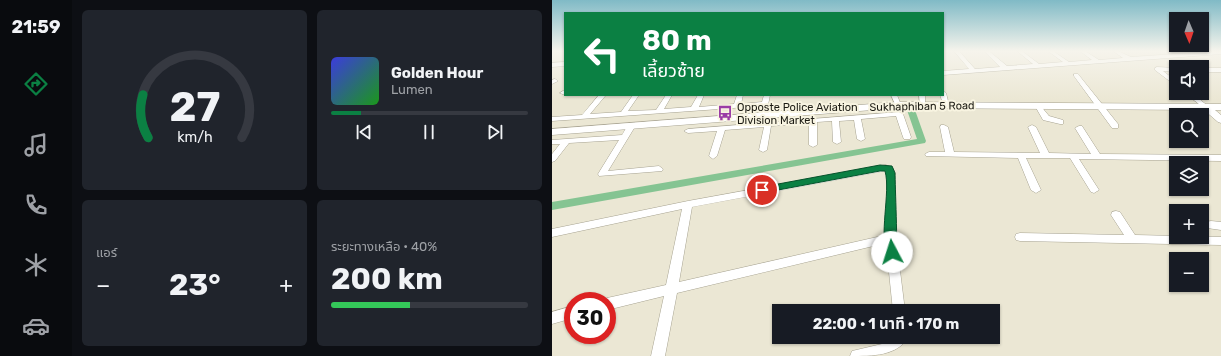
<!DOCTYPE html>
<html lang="th">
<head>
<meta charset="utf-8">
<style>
  body { margin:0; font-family:Rubik,"Noto Sans Thai",sans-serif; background:#20242c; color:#f1f3f6; height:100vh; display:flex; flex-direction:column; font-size:15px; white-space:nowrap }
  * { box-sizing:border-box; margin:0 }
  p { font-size:13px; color:#9ea1a6 }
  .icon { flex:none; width:22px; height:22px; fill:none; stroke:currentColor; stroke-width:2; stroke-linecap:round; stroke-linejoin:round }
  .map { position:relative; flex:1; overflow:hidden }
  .drawer { display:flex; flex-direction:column; gap:10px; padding:10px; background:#0d0f14; width:480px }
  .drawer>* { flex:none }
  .banner { position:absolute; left:12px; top:12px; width:380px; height:84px; border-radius:0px; box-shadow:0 1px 3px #0004; background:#0b8043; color:#fff; overflow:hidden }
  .needle { width:26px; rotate:178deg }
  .fabs { position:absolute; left:617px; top:12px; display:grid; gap:8px }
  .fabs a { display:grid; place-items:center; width:40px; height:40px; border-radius:0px; background:#171b24; box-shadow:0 1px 3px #0004; font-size:20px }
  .speed { position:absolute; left:12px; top:292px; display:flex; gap:8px; font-size:20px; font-weight:700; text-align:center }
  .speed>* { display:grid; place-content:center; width:52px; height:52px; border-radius:50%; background:#171b24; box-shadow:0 1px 3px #0004; line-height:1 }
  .speed .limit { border:6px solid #d22; background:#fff; color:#111 }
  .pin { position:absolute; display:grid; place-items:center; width:34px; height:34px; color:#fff; margin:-17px; border:2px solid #fff; border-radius:50%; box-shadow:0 1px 4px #0007 }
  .me { position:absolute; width:44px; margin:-22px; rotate:355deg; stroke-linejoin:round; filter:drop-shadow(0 0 3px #0008) }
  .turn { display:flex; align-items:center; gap:14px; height:84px; padding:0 12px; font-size:18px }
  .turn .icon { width:52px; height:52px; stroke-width:2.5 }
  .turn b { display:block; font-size:28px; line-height:34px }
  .big { font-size:30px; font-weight:700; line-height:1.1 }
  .drawer .widget { flex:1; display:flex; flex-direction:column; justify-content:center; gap:6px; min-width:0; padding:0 14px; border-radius:6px; background:#20242c }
  .drawer .dial { align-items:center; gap:0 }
  .dial svg { height:104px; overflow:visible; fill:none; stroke:#363941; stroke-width:7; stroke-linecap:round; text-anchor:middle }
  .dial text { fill:#f1f3f6; stroke:none }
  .song { display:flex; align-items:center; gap:12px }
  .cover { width:48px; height:48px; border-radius:6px; background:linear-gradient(135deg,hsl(240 70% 55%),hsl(120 70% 35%)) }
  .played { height:4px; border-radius:2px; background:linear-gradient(90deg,#0b8043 15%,#363941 15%) }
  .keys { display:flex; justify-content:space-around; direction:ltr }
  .heat { display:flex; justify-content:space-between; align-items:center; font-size:22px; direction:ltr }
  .charge { height:6px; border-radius:3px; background:linear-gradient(90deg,#34c759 40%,#363941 0) }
  .drawer .tiles { flex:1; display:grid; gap:10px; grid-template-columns:repeat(2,1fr) }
  .trip { position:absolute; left:220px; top:304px; width:228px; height:40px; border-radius:0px; background:#171b24; box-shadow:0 1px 3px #0004; font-weight:700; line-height:40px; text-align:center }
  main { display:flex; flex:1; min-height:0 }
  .menu { display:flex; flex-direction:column; width:72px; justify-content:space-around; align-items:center; background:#090b0e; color:#9ea1a6 }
  .menu .icon { width:28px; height:28px }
  .menu .active { color:#0b8043 }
  .menu b { font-size:18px; color:#f1f3f6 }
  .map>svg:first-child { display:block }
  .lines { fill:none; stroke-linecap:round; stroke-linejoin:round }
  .canal { fill:#85c492; fill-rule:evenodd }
  .street-casing { stroke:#a7a391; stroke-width:1 }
  .secondary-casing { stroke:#a7a391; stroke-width:1 }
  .street { fill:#fff; fill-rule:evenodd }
  .secondary { fill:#fff; fill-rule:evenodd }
  .route { fill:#0b8043; stroke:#07532c }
  .labels { text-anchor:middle; stroke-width:4; stroke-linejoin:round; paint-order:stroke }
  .far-street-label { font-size:11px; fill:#1c1b14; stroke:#f8f4e1 }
  .far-poi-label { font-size:11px; fill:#1c1b14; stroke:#f8f4e1; text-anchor:start }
</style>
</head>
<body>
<main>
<nav class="menu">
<b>21:59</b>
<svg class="icon active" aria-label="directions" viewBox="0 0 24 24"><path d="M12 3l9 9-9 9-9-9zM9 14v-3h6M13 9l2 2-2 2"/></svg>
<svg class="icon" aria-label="music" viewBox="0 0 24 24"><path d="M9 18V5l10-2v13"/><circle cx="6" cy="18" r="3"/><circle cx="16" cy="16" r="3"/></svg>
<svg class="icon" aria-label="phone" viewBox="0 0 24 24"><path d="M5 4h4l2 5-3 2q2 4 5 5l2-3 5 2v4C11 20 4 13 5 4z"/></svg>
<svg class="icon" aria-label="climate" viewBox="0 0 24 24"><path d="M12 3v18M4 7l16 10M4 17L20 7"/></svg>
<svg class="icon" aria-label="car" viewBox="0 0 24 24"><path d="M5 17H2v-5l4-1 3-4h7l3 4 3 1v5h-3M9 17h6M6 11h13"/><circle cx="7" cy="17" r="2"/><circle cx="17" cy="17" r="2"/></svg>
</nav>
<section class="drawer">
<div class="tiles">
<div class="widget dial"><svg viewBox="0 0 100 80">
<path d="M14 69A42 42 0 1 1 86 69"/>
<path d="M14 69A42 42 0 0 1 10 36" stroke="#0b8043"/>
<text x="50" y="56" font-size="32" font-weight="700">27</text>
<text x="50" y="72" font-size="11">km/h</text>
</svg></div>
<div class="widget">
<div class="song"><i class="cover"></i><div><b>Golden Hour</b><p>Lumen</p></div></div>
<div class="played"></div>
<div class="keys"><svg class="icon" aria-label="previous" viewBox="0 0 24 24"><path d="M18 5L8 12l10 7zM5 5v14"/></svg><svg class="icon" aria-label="pause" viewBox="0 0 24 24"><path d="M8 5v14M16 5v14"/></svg><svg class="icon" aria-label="next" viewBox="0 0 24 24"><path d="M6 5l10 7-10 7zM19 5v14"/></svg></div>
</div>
<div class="widget"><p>แอร์</p>
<div class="heat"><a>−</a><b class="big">23°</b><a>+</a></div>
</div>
<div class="widget"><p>ระยะทางเหลือ · 40%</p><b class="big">200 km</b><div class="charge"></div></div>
</div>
</section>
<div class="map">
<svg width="669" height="356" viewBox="0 0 669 356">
  <rect width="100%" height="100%" fill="#ebe7d4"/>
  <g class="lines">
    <path class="canal" d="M 356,108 L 359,108 L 363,110 L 374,141 L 373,143 L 0,210 L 0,202 L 365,139 L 355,110 Z"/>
    <g class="street-casing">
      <path id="street" d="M 402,51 L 407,51 L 423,69 L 448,67 L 432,51 L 437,51 L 455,66 L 481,64 L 465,51 L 470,51 L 487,64 L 511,62 L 496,51 L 501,51 L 517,62 L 540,60 L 528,51 L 533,51 L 547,60 L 571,58 L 561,51 L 566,51 L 579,57 L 667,51 L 669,51 L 669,54 L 391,75 L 391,71 L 417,69 Z
        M 13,62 L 13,66 L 0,67 L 0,63 Z
        M 605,67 L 624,68 L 624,72 L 611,71 L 624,81 L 624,86 L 603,70 L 603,68 Z
        M 650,68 L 669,68 L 669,72 L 650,72 Z
        M 522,74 L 526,74 L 566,124 L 566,128 L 560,128 L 522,76 Z
        M 3,79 L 6,81 L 0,84 L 0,80 Z
        M 11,91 L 13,91 L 13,95 L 8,93 Z
        M 391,91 L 394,93 L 397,105 L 396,106 L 392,106 L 388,95 L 391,95 Z
        M 633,93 L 640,93 L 657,107 L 654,109 L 652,108 Z
        M 47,95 L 54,95 L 38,114 L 69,112 L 81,95 L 87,95 L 76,111 L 104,110 L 114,95 L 120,95 L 112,109 L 139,107 L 146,95 L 152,95 L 147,107 L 182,104 L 185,95 L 191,95 L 189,104 L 210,102 L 212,95 L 218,95 L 214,115 L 210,117 L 206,115 L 209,106 L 0,121 L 0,117 L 30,115 Z
        M 339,95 L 345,95 L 349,105 L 348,106 L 344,106 Z
        M 367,95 L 373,95 L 373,105 L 371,106 L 368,104 Z
        M 486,104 L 488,105 L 497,116 L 511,120 L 511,124 L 508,124 L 491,120 L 483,106 Z
        M 347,112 L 351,114 L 359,137 L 358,139 L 352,139 L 351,137 L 344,116 L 309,119 L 313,139 L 309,141 L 305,139 L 302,120 L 287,121 L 289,142 L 285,144 L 281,142 L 280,121 L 265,122 L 265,145 L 261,147 L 257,145 L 257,123 L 219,126 L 215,150 L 211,152 L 207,150 L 212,127 L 173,130 L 165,156 L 161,159 L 157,156 L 165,131 L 136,133 L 132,131 L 136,129 Z
        M 77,123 L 83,123 L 84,125 L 56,171 L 107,166 L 111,169 L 110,171 L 47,176 L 46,174 L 67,140 L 17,143 L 3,161 L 0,162 L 0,154 L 8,144 L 0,144 L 0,140 L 70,135 Z
        M 389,125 L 392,125 L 396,127 L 402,152 L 488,153 L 476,127 L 480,125 L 484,127 L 497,153 L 539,154 L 523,128 L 527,126 L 530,126 L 548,154 L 669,155 L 669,161 L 527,159 L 547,190 L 542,193 L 539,192 L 518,158 L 474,158 L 489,190 L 484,193 L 479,190 L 466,158 L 374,156 L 373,154 L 377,152 L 393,152 L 388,127 Z
        M 334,165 L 341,168 L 343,173 L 344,238 L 353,311 L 341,311 L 334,243 L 125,293 L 113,356 L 99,356 L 112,296 L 55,310 L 55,301 L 50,301 L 55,298 L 114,285 L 130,209 L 0,237 L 0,229 L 136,201 ZM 333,171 L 335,173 L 334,235 L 127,282 L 140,207 Z
        M 564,211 L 568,212 L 583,235 L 669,237 L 669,245 L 468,241 L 464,240 L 463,237 L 464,234 L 468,233 L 572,235 L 559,215 L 560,212 Z
        M 659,221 L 669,222 L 669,230 L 655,228 L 654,225 L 655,222 Z
        M 21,306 L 21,318 L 0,324 L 0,312 Z
        M 341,337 L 356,337 C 346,356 320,356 298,356 L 300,351 L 330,344 Z"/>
    </g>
    <g class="secondary-casing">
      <path id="secondary" d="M 346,102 L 669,104 L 669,110 L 663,110 L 669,115 L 669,123 L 666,122 L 652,110 L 346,108 L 0,135 L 0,129 Z"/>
    </g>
    <use href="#street" class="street"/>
    <use href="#secondary" class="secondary"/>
  </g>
  <linearGradient id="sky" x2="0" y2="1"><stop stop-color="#80bac6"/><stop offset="0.51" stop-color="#f6f4ec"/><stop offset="1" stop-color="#f6f4ec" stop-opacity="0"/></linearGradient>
  <rect width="669" height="100" fill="url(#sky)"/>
  <path class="route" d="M 328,165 L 340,166 L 343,173 C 343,184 346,251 344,256 L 340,257 L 336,256 C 326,237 339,192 333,171 L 328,171 L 210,193 L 205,190 L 210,187 Z"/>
  <defs>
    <g id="bus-bare" transform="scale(1.2)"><path d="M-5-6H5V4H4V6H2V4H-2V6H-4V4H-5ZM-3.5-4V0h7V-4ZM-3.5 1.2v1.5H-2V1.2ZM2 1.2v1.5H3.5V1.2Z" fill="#9a3ca6" stroke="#f8f4e1" stroke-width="2.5" paint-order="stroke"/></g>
  </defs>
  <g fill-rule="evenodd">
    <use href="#bus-bare" x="173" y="113"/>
  </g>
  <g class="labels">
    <g class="far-street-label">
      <text transform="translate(370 106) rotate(-1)" y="4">Sukhaphiban 5 Road</text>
    </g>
    <g class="far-poi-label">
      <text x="185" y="111">Opposte Police Aviation<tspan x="185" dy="13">Division Market</tspan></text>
    </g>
  </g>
</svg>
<div class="fabs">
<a><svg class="needle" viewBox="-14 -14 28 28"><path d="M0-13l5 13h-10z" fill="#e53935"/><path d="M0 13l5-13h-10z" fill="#9ea1a6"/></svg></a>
<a><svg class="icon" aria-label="sound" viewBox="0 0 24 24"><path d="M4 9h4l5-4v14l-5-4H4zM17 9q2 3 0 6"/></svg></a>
<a><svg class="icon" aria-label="search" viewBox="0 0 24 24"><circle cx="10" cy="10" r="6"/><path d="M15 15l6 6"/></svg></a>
<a><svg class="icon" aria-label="layers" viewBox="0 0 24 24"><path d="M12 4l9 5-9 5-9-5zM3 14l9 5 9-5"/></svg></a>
<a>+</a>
<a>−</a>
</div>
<div class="speed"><div class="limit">30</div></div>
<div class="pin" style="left:210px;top:190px;background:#d93025"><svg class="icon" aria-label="arrive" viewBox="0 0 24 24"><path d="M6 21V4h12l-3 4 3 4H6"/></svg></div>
<svg class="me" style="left:340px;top:252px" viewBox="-20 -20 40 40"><circle r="19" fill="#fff"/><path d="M0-13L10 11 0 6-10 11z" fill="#0b8043"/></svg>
<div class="trip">22:00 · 1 นาที · 170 m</div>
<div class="banner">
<div class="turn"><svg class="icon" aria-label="left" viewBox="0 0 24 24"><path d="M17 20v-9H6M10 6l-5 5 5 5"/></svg><div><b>80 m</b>เลี้ยวซ้าย</div></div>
</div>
</div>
</main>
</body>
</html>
